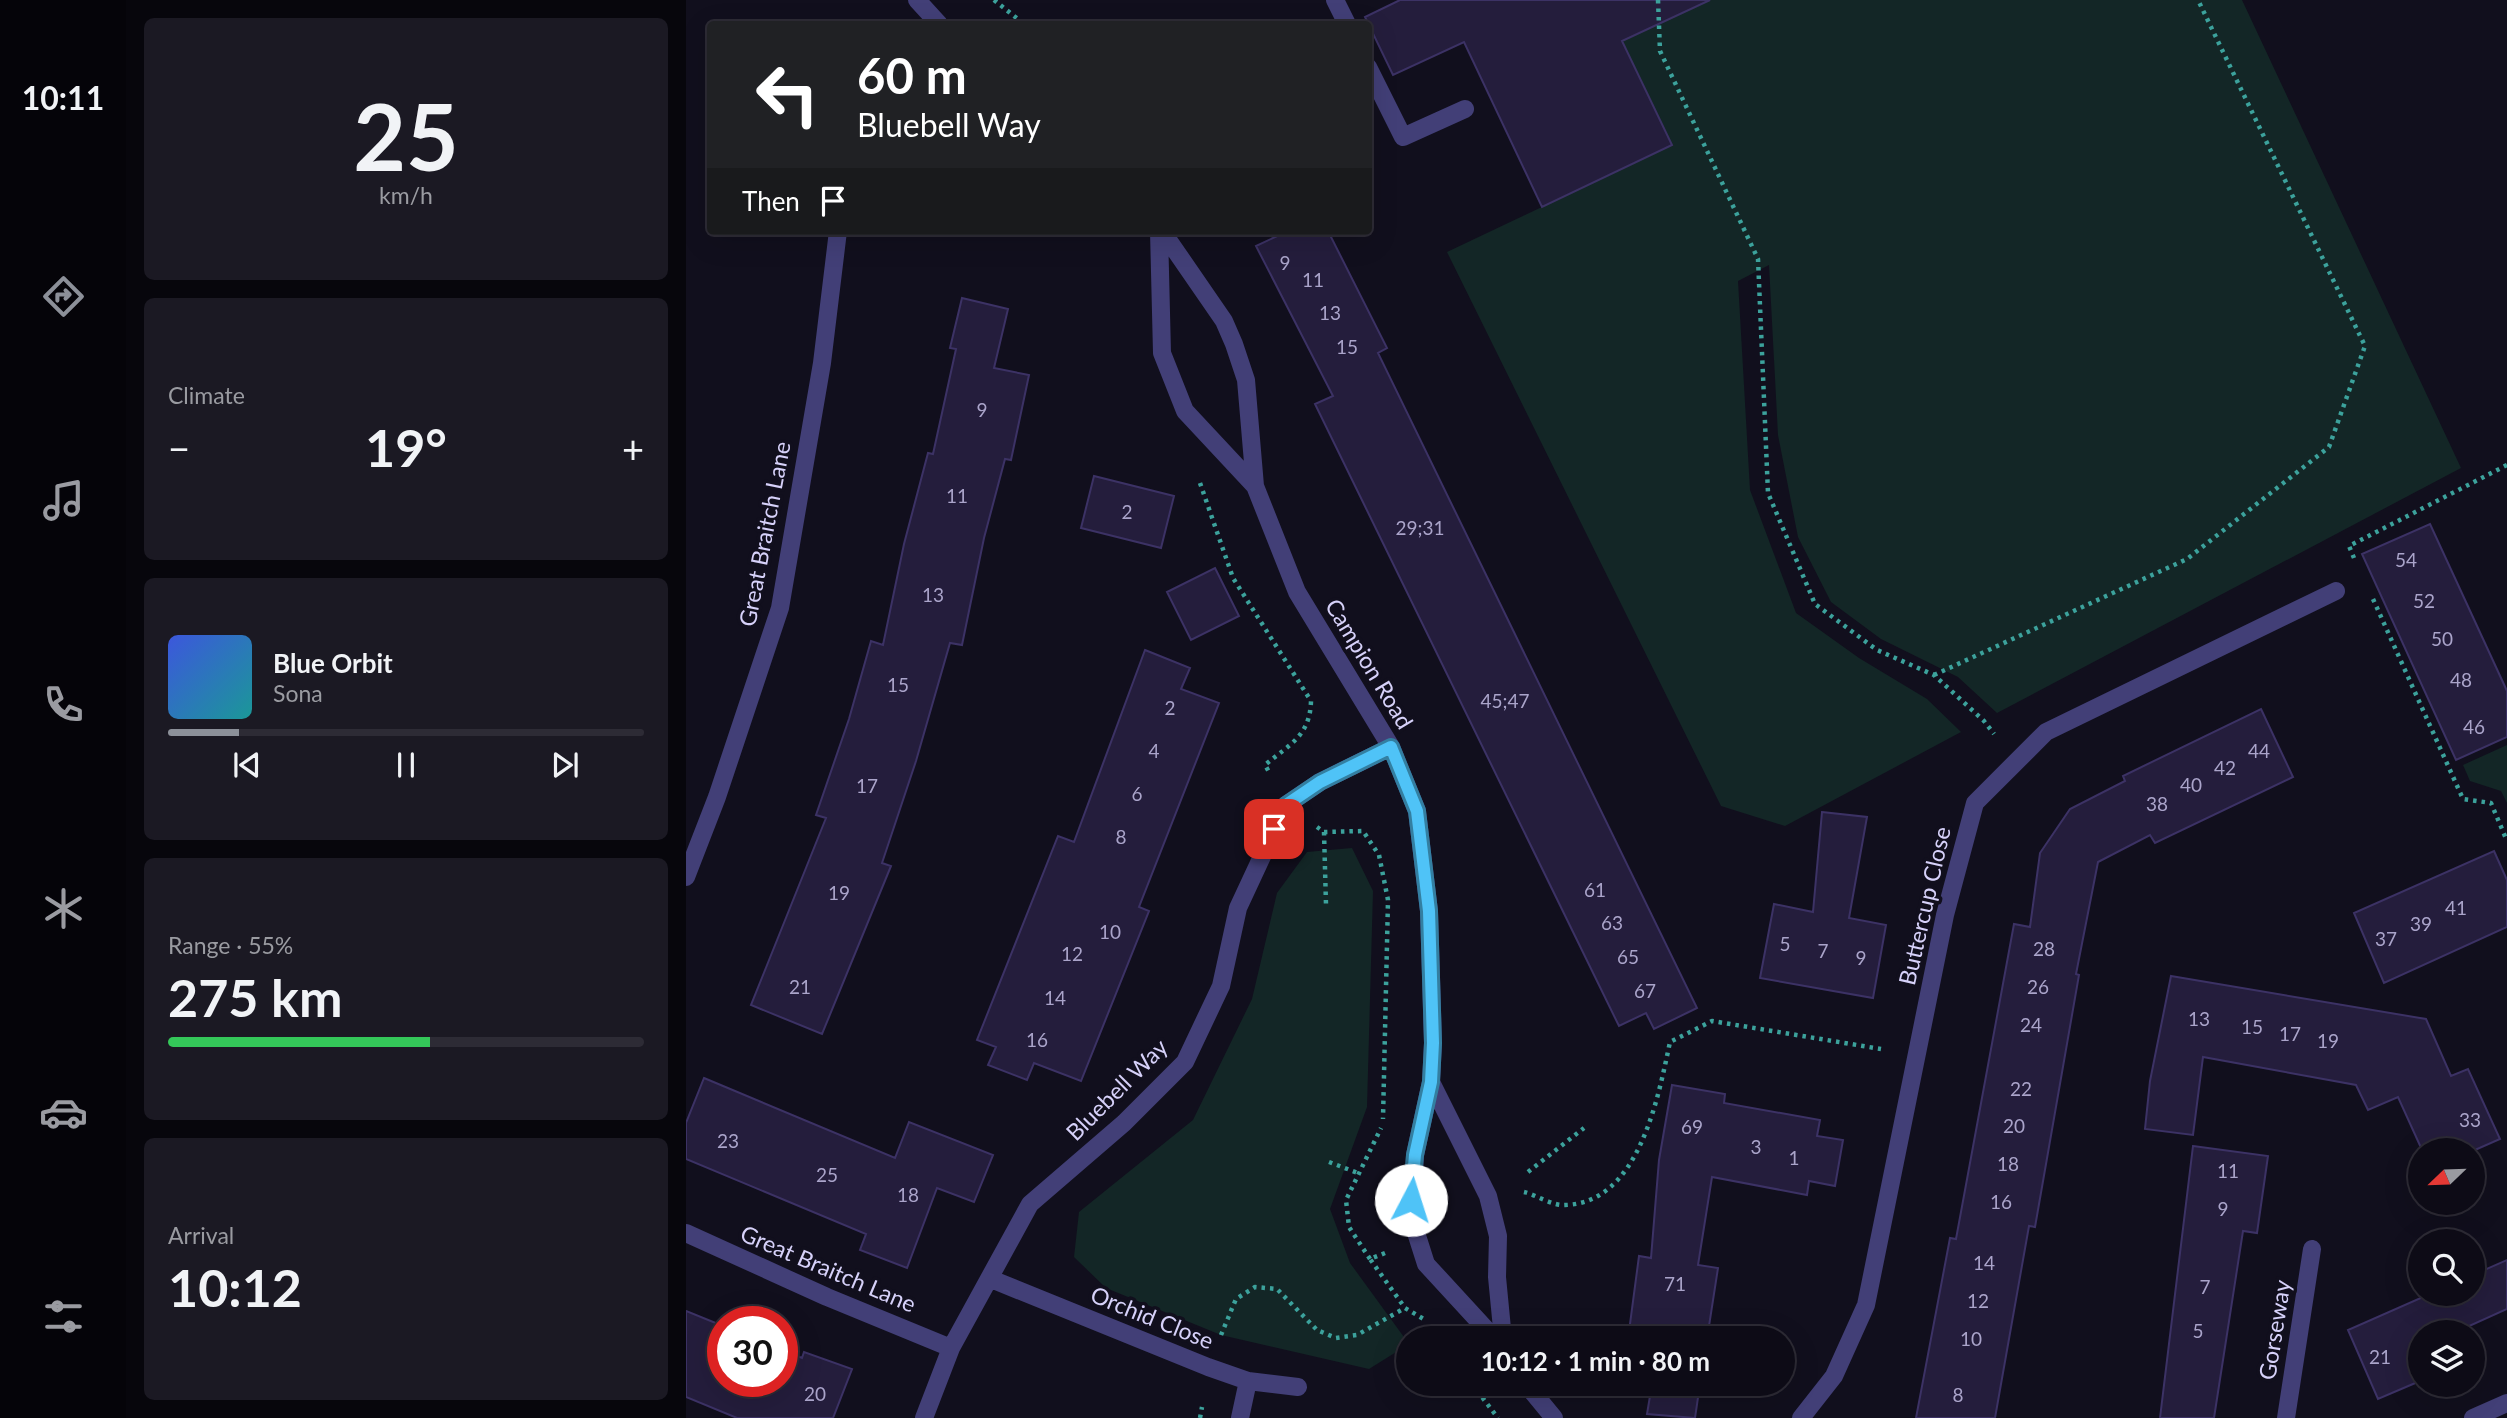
<!DOCTYPE html>
<html lang="en">
<head>
<meta charset="utf-8">
<style>
  body { margin:0; font-family:Lato,sans-serif; background:#1b1923; color:#f1f3f6; height:100vh; display:flex; flex-direction:column; font-size:26px; white-space:nowrap }
  * { box-sizing:border-box; margin:0 }
  p { font-size:23px; color:#9a9ba1 }
  .icon { flex:none; width:38px; height:38px; fill:none; stroke:currentColor; stroke-width:2; stroke-linecap:round; stroke-linejoin:round }
  .map { position:relative; flex:1; overflow:hidden }
  .panel { display:flex; flex-direction:column; gap:18px; padding:18px; background:#07060c; width:560px }
  .panel>* { flex:none }
  .hud { position:absolute; left:21px; top:21px; width:665px; height:214px; border-radius:7px; box-shadow:0 7px 28px #0002,0 0 0 2px #2d2b35; background:#202124; color:#fff; overflow:hidden }
  .needle { width:46px; rotate:247deg }
  .tools { position:absolute; left:1722px; top:1138px; display:grid; gap:14px }
  .tools a { display:grid; place-items:center; width:77px; height:77px; border-radius:50%; background:#0d0b16; box-shadow:0 7px 28px #0002,0 0 0 2px #2d2b35; font-size:35px }
  .speed { position:absolute; left:21px; top:1306px; display:flex; gap:14px; font-size:35px; font-weight:700; text-align:center }
  .speed>* { display:grid; place-content:center; width:91px; height:91px; border-radius:50%; background:#0d0b16; box-shadow:0 7px 28px #0002,0 0 0 2px #2d2b35; line-height:1 }
  .speed .limit { border:10px solid #d22; background:#fff; color:#111 }
  .pin { position:absolute; display:grid; place-items:center; width:60px; height:60px; color:#fff; margin:-30px; border-radius:14px; box-shadow:0 4px 10px #0006 }
  .me { position:absolute; width:77px; margin:-38px; rotate:5deg; stroke-linejoin:round; filter:drop-shadow(0 0 5px #0008) }
  .turn { display:flex; align-items:center; gap:24px; height:147px; padding:0 35px; font-size:32px }
  .turn .icon { width:91px; height:91px; stroke-width:2.5 }
  .turn b { display:block; font-size:49px; line-height:60px }
  .then { display:flex; align-items:center; height:66px; padding:0 35px; background:#0003; gap:14px; font-size:26px }
  .big { font-size:52px; font-weight:700; line-height:1.1 }
  .panel .card { flex:1; display:flex; flex-direction:column; justify-content:center; gap:10px; min-width:0; padding:0 24px; border-radius:10px; background:#1b1923 }
  .panel .dial { align-items:center; gap:0 }
  .dial b { font-size:91px; line-height:1 }
  .song { display:flex; align-items:center; gap:21px }
  .cover { width:84px; height:84px; border-radius:10px; background:linear-gradient(135deg,hsl(230 70% 55%),hsl(180 70% 35%)) }
  .played { height:7px; border-radius:4px; background:linear-gradient(90deg,#8c9099 15%,#2d2b35 15%) }
  .keys { display:flex; justify-content:space-around; direction:ltr }
  .heat { display:flex; justify-content:space-between; align-items:center; font-size:38px; direction:ltr }
  .charge { height:10px; border-radius:5px; background:linear-gradient(90deg,#34c759 55%,#2d2b35 0) }
  .trip { position:absolute; left:710px; top:1326px; width:399px; height:70px; border-radius:35px; background:#0d0b16; box-shadow:0 7px 28px #0002,0 0 0 2px #2d2b35; font-weight:700; line-height:70px; text-align:center }
  main { display:flex; flex:1; min-height:0 }
  .menu { display:flex; flex-direction:column; width:126px; justify-content:space-around; align-items:center; background:#050409; color:#9a9ba1 }
  .menu .icon { width:49px; height:49px }
  .menu .current { color:#8c9099 }
  .menu b { font-size:32px; color:#f1f3f6 }
  .map>svg:first-child { display:block }
  .green { fill:#132626 }
  .building { fill:#241d3c; stroke:#3c3265; stroke-width:2 }
  .lines { fill:none; stroke-linecap:round; stroke-linejoin:round }
  .path { stroke:#3ca29c; stroke-width:4.5; stroke-dasharray:3.5 5; stroke-linecap:butt }
  .service { stroke:#423f77; stroke-width:18 }
  .minor { stroke:#423f77; stroke-width:18 }
  .route-casing { stroke:#337fa1; stroke-width:18 }
  .route { stroke:#4fc3f7; stroke-width:12 }
  .labels { text-anchor:middle; stroke-width:7; stroke-linejoin:round; paint-order:stroke }
  .number-label { font-size:19px; fill:#aaa4ca }
  .street-label { font-size:23px; fill:#d6d1f9; stroke:#110f1d }
</style>
</head>
<body>
<main>
<nav class="menu">
<b>10:11</b>
<svg class="icon current" aria-label="directions" viewBox="0 0 24 24"><path d="M12 3l9 9-9 9-9-9zM9 14v-3h6M13 9l2 2-2 2"/></svg>
<svg class="icon" aria-label="music" viewBox="0 0 24 24"><path d="M9 18V5l10-2v13"/><circle cx="6" cy="18" r="3"/><circle cx="16" cy="16" r="3"/></svg>
<svg class="icon" aria-label="phone" viewBox="0 0 24 24"><path d="M5 4h4l2 5-3 2q2 4 5 5l2-3 5 2v4C11 20 4 13 5 4z"/></svg>
<svg class="icon" aria-label="climate" viewBox="0 0 24 24"><path d="M12 3v18M4 7l16 10M4 17L20 7"/></svg>
<svg class="icon" aria-label="car" viewBox="0 0 24 24"><path d="M5 17H2v-5l4-1 3-4h7l3 4 3 1v5h-3M9 17h6M6 11h13"/><circle cx="7" cy="17" r="2"/><circle cx="17" cy="17" r="2"/></svg>
<svg class="icon" aria-label="filters" viewBox="0 0 24 24"><path d="M4 7h16M4 17h16"/><circle cx="9" cy="7" r="2"/><circle cx="15" cy="17" r="2"/></svg>
</nav>
<section class="panel">
<div class="card dial"><b>25</b><p>km/h</p></div>
<div class="card"><p>Climate</p>
<div class="heat"><a>−</a><b class="big">19°</b><a>+</a></div>
</div>
<div class="card">
<div class="song"><i class="cover"></i><div><b>Blue Orbit</b><p>Sona</p></div></div>
<div class="played"></div>
<div class="keys"><svg class="icon" aria-label="previous" viewBox="0 0 24 24"><path d="M18 5L8 12l10 7zM5 5v14"/></svg><svg class="icon" aria-label="pause" viewBox="0 0 24 24"><path d="M8 5v14M16 5v14"/></svg><svg class="icon" aria-label="next" viewBox="0 0 24 24"><path d="M6 5l10 7-10 7zM19 5v14"/></svg></div>
</div>
<div class="card"><p>Range · 55%</p><b class="big">275 km</b><div class="charge"></div></div>
<div class="card"><p>Arrival</p><b class="big">10:12</b></div>
</section>
<div class="map">
<svg width="1821" height="1418" viewBox="0 0 1821 1418">
  <rect width="100%" height="100%" fill="#110f1d"/>
  <path class="green" d="M 955,0 L 1556,0 L 1775,468 L 1311,713 L 1272,677 L 1195,639 L 1145,602 L 1112,537 L 1092,435 L 1083,265 L 1052,281 L 1064,490 L 1110,613 L 1173,658 L 1241,699 L 1275,732 L 1099,826 L 1035,806 L 761,252 L 986,145 L 949,67 L 921,48 Z
    M 1821,745 L 1821,803 L 1815,791 L 1784,781 L 1777,765 Z
    M 666,848 L 687,891 L 681,1107 L 644,1209 L 664,1263 L 723,1344 L 683,1369 L 535,1335 L 420,1288 L 388,1257 L 393,1212 L 507,1120 L 566,999 L 591,893 L 621,852 Z"/>
  <path class="building" d="M 714,0 L 1024,0 L 936,41 L 986,145 L 856,207 L 778,42 L 707,75 L 679,17 Z
    M 602,231 L 642,231 L 701,348 L 692,353 L 1011,1008 L 968,1029 L 960,1013 L 933,1026 L 629,404 L 647,396 L 570,246 Z
    M 276,298 L 322,309 L 308,368 L 343,375 L 325,460 L 319,459 L 298,538 L 276,645 L 264,643 L 230,761 L 196,863 L 205,866 L 136,1034 L 65,1005 L 140,818 L 130,815 L 163,719 L 185,641 L 197,645 L 218,544 L 242,453 L 247,454 L 270,349 L 264,348 Z
    M 408,476 L 488,496 L 475,548 L 395,528 Z
    M 1744,524 L 1821,691 L 1821,737 L 1770,760 L 1676,554 Z
    M 529,568 L 553,616 L 505,640 L 481,592 Z
    M 459,650 L 504,668 L 495,689 L 533,703 L 453,907 L 463,911 L 395,1081 L 348,1063 L 341,1080 L 302,1065 L 310,1047 L 291,1040 L 372,836 L 388,842 Z
    M 1575,709 L 1607,777 L 1469,843 L 1464,835 L 1412,862 L 1390,974 L 1393,975 L 1349,1227 L 1343,1226 L 1309,1418 L 1230,1418 L 1264,1238 L 1270,1239 L 1328,924 L 1344,927 L 1354,853 L 1384,809 L 1439,781 L 1437,776 Z
    M 1136,812 L 1181,817 L 1163,918 L 1200,925 L 1187,998 L 1074,978 L 1088,904 L 1127,912 Z
    M 1808,851 L 1821,880 L 1821,927 L 1698,983 L 1668,913 Z
    M 1485,976 L 1740,1019 L 1765,1076 L 1782,1069 L 1814,1139 L 1789,1150 L 1736,1150 L 1712,1097 L 1682,1110 L 1670,1085 L 1517,1057 L 1507,1135 L 1459,1129 L 1464,1081 Z
    M 18,1078 L 209,1158 L 223,1122 L 307,1155 L 288,1202 L 251,1188 L 221,1268 L 174,1250 L 180,1234 L 0,1159 L 0,1123 Z
    M 986,1085 L 1039,1094 L 1038,1103 L 1134,1120 L 1131,1136 L 1157,1140 L 1149,1186 L 1123,1181 L 1121,1195 L 1026,1177 L 1012,1265 L 1032,1268 L 1021,1339 L 942,1339 L 953,1256 L 965,1258 L 973,1160 Z
    M 1507,1146 L 1582,1156 L 1571,1233 L 1557,1231 L 1528,1418 L 1474,1418 Z
    M 1821,1260 L 1821,1309 L 1770,1332 L 1734,1332 L 1734,1381 L 1692,1399 L 1662,1330 L 1746,1293 L 1787,1293 L 1787,1275 Z
    M 0,1311 L 37,1326 L 37,1381 L 96,1381 L 96,1350 L 116,1358 L 118,1352 L 166,1369 L 147,1418 L 51,1418 L 0,1397 Z
    M 936,1384 L 1014,1384 L 1009,1418 L 961,1414 L 964,1396 L 935,1392 Z"/>
  <g class="lines">
    <path class="path" d="M 308,0 L 338,24
      M 972,0 L 974,51 L 1072,259 L 1082,493 L 1129,604 L 1191,650 L 1248,675 L 1298,721 L 1308,734
      M 514,483 L 547,578 L 625,701 C 624,736 604,744 579,765 L 583,772
      M 1668,558 L 1663,546 L 1821,465
      M 1687,599 L 1777,799 L 1805,803 L 1821,841
      M 1248,675 L 1501,559 L 1643,447 L 1679,346 L 1512,0
      M 631,827 L 638,832 L 677,831 L 693,855 L 702,900 L 697,1119
      M 638,832 L 640,905
      M 643,1162 L 672,1173
      M 842,1172 L 898,1128
      M 838,1192 C 850,1195 867,1206 879,1205 C 953,1203 972,1098 984,1042 L 1026,1021 L 1195,1049
      M 699,1253 L 684,1259 L 719,1308 L 741,1321
      M 684,1259 L 663,1227 L 660,1200 L 695,1128
      M 535,1335 L 550,1299 L 569,1287 L 591,1289 L 631,1330 L 650,1338 L 671,1335 L 719,1308
      M 786,1384 L 812,1418
      M 514,1418 L 516,1407"/>
    <path class="service" d="M 649,0 L 661,24
      M 682,67 L 717,137 L 779,109"/>
    <path class="minor" d="M 231,0 L 253,24
      M 473,231 L 476,353 L 499,411 L 569,486
      M 476,231 L 538,321 L 548,344 L 560,380 L 569,486 L 611,592 L 705,747 L 731,811 L 743,911 L 747,1043 L 745,1082 L 729,1155 L 726,1220 L 740,1264 L 809,1339
      M 0,877 L 31,797 L 94,608 L 136,363 L 152,231
      M 745,1082 L 802,1196 L 812,1236 L 811,1277 L 817,1339
      M 0,1233 L 141,1297 L 265,1348
      M 305,1279 L 522,1367 L 562,1381 L 612,1387
      M 840,1384 L 868,1418
      M 238,1418 L 265,1348 L 344,1204 L 438,1123 L 499,1062 L 535,986 L 552,908 L 600,805 L 634,782 L 705,747
      M 554,1418 L 562,1381
      M 1115,1418 L 1148,1376 L 1180,1305 L 1259,915 L 1289,803 L 1360,732 L 1650,591
      M 1600,1418 L 1626,1249
      M 1787,1418 L 1821,1403"/>
  </g>
  <g class="lines">
    <g class="route-casing">
      <path id="route" d="M 588,829 L 600,805 L 634,782 L 705,747 L 731,811 L 743,911 L 747,1043 L 745,1082 L 729,1155 L 725,1200"/>
    </g>
    <use href="#route" class="route"/>
  </g>
  <g class="labels">
    <g class="number-label">
      <text x="599" y="270">9</text>
      <text x="627" y="287">11</text>
      <text x="644" y="320">13</text>
      <text x="661" y="354">15</text>
      <text x="296" y="417">9</text>
      <text x="271" y="503">11</text>
      <text x="441" y="519">2</text>
      <text x="734" y="535">29;31</text>
      <text x="1720" y="567">54</text>
      <text x="247" y="602">13</text>
      <text x="1738" y="608">52</text>
      <text x="1756" y="646">50</text>
      <text x="1775" y="687">48</text>
      <text x="212" y="692">15</text>
      <text x="819" y="708">45;47</text>
      <text x="484" y="715">2</text>
      <text x="1788" y="734">46</text>
      <text x="468" y="758">4</text>
      <text x="1573" y="758">44</text>
      <text x="1539" y="775">42</text>
      <text x="1505" y="792">40</text>
      <text x="181" y="793">17</text>
      <text x="451" y="801">6</text>
      <text x="1471" y="811">38</text>
      <text x="435" y="844">8</text>
      <text x="909" y="897">61</text>
      <text x="153" y="900">19</text>
      <text x="1770" y="915">41</text>
      <text x="926" y="930">63</text>
      <text x="1735" y="931">39</text>
      <text x="424" y="939">10</text>
      <text x="1700" y="946">37</text>
      <text x="1099" y="951">5</text>
      <text x="1358" y="956">28</text>
      <text x="1137" y="958">7</text>
      <text x="386" y="961">12</text>
      <text x="942" y="964">65</text>
      <text x="1175" y="965">9</text>
      <text x="114" y="994">21</text>
      <text x="1352" y="994">26</text>
      <text x="959" y="998">67</text>
      <text x="369" y="1005">14</text>
      <text x="1513" y="1026">13</text>
      <text x="1345" y="1032">24</text>
      <text x="1566" y="1034">15</text>
      <text x="1604" y="1041">17</text>
      <text x="351" y="1047">16</text>
      <text x="1642" y="1048">19</text>
      <text x="1335" y="1096">22</text>
      <text x="1784" y="1127">33</text>
      <text x="1328" y="1133">20</text>
      <text x="1006" y="1134">69</text>
      <text x="42" y="1148">23</text>
      <text x="1070" y="1154">3</text>
      <text x="1108" y="1165">1</text>
      <text x="1322" y="1171">18</text>
      <text x="1542" y="1178">11</text>
      <text x="141" y="1182">25</text>
      <text x="222" y="1202">18</text>
      <text x="1315" y="1209">16</text>
      <text x="1537" y="1216">9</text>
      <text x="1298" y="1270">14</text>
      <text x="989" y="1291">71</text>
      <text x="1519" y="1294">7</text>
      <text x="1292" y="1308">12</text>
      <text x="1512" y="1338">5</text>
      <text x="1285" y="1346">10</text>
      <text x="1694" y="1364">21</text>
      <text x="129" y="1401">20</text>
      <text x="1272" y="1402">8</text>
    </g>
    <g class="street-label">
      <text transform="translate(79 534) rotate(-79)" y="8">Great Braitch Lane</text>
      <text transform="translate(683 664) rotate(59)" y="8">Campion Road</text>
      <text transform="translate(1239 906) rotate(-77)" y="8">Buttercup Close</text>
      <text transform="translate(431 1090) rotate(-45)" y="8">Bluebell Way</text>
      <text transform="translate(142 1269) rotate(23)" y="8">Great Braitch Lane</text>
      <text transform="translate(466 1318) rotate(22)" y="8">Orchid Close</text>
      <text transform="translate(1589 1330) rotate(-81)" y="8">Gorseway</text>
    </g>
  </g>
</svg>
<div class="tools">
<a><svg class="needle" viewBox="-14 -14 28 28"><path d="M0-13l5 13h-10z" fill="#e53935"/><path d="M0 13l5-13h-10z" fill="#9a9ba1"/></svg></a>
<a><svg class="icon" aria-label="search" viewBox="0 0 24 24"><circle cx="10" cy="10" r="6"/><path d="M15 15l6 6"/></svg></a>
<a><svg class="icon" aria-label="layers" viewBox="0 0 24 24"><path d="M12 4l9 5-9 5-9-5zM3 14l9 5 9-5"/></svg></a>
</div>
<div class="speed"><div class="limit">30</div></div>
<div class="pin" style="left:588px;top:829px;background:#d93025"><svg class="icon" aria-label="arrive" viewBox="0 0 24 24"><path d="M6 21V4h12l-3 4 3 4H6"/></svg></div>
<svg class="me" style="left:725px;top:1200px" viewBox="-20 -20 40 40"><circle r="19" fill="#fff"/><path d="M0-13L10 11 0 6-10 11z" fill="#4fc3f7"/></svg>
<div class="trip">10:12 · 1 min · 80 m</div>
<div class="hud">
<div class="turn"><svg class="icon" aria-label="left" viewBox="0 0 24 24"><path d="M17 20v-9H6M10 6l-5 5 5 5"/></svg><div><b>60 m</b>Bluebell Way</div></div>
<div class="then">Then<svg class="icon" aria-label="arrive" viewBox="0 0 24 24"><path d="M6 21V4h12l-3 4 3 4H6"/></svg></div>
</div>
</div>
</main>
</body>
</html>
